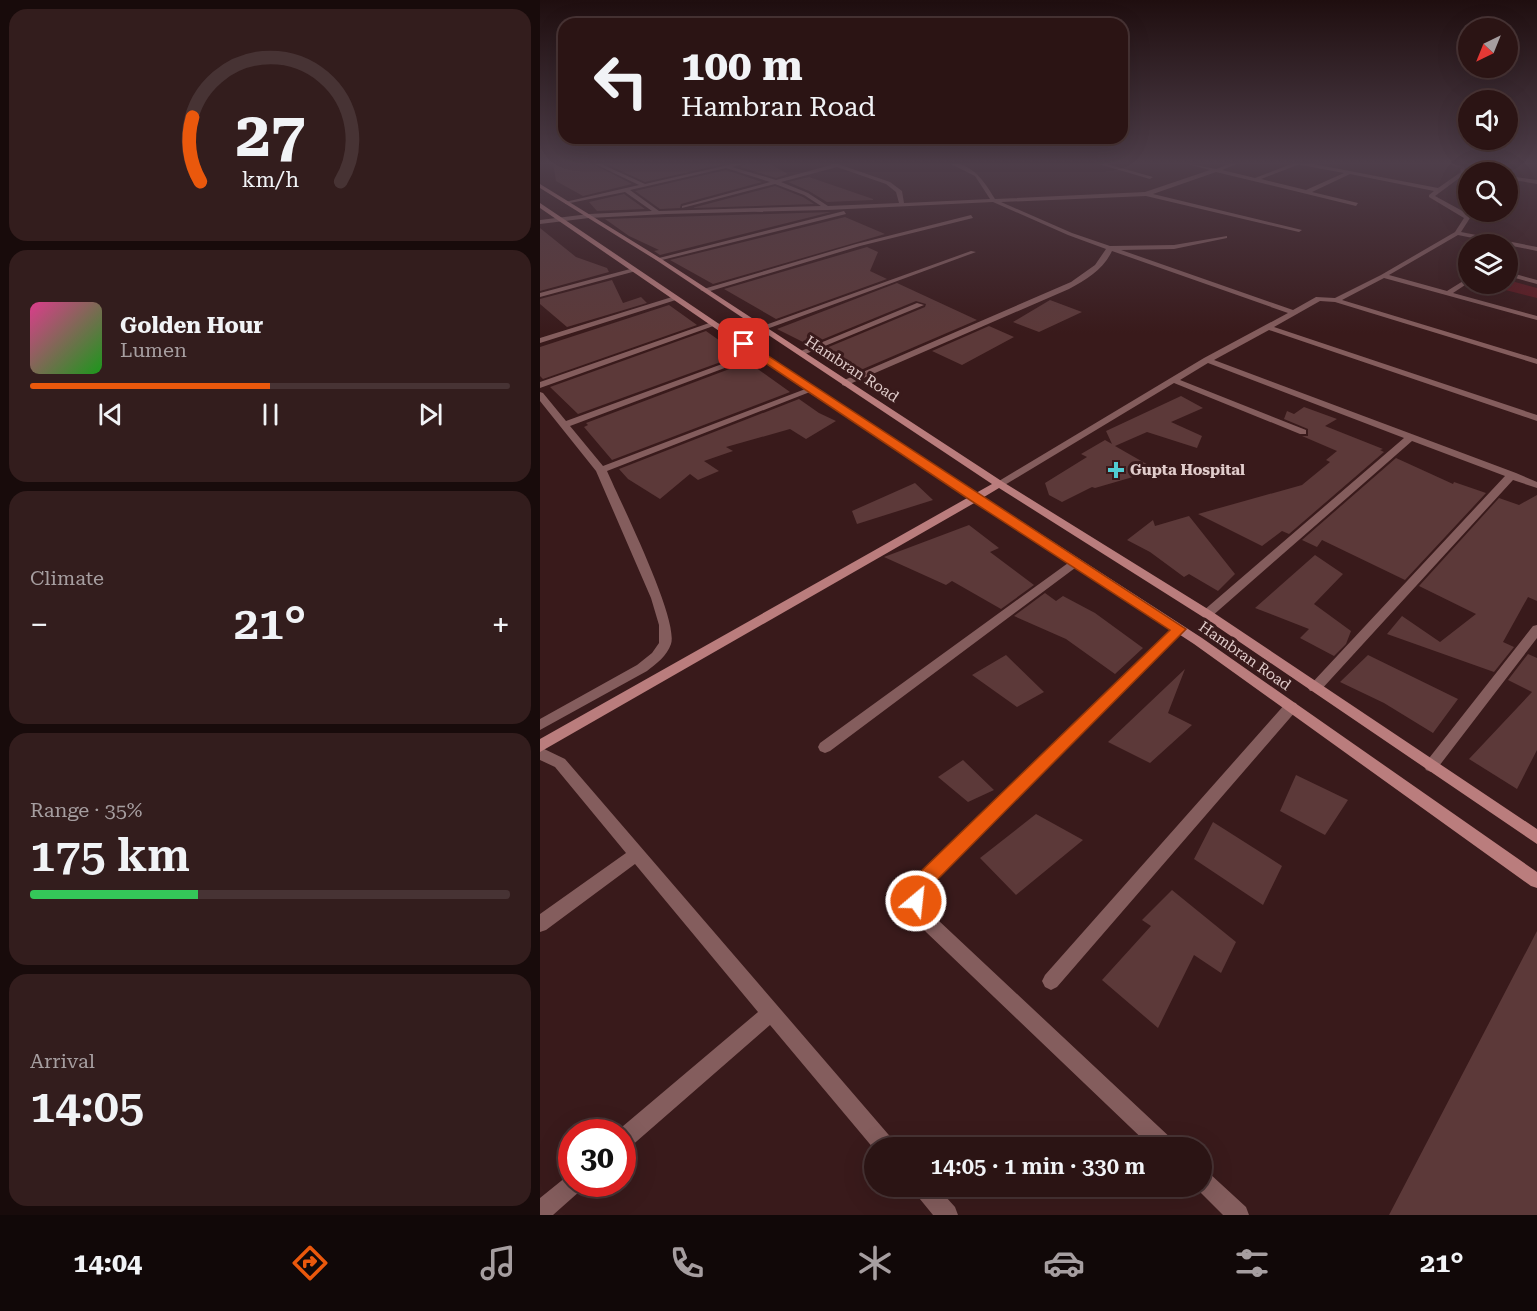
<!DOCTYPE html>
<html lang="en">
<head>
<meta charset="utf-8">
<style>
  body { margin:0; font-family:"Roboto Serif",serif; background:#331d1d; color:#f1f3f6; height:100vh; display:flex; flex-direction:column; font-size:22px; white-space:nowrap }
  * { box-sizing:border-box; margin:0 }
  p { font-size:20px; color:#a69ea0 }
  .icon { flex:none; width:33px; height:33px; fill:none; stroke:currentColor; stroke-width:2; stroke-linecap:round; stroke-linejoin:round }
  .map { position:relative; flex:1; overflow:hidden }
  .drawer { display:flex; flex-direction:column; gap:9px; padding:9px; background:#180b0b; width:540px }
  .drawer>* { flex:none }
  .guide { position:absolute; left:18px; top:18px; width:570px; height:126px; border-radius:18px; box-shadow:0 6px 24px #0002,0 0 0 2px #473334; background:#2b1414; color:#f1f3f6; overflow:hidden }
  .needle { width:39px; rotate:223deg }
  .tools { position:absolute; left:918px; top:18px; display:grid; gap:12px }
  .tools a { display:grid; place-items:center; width:60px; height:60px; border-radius:50%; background:#2b1414; box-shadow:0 6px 24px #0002,0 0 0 2px #473334; font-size:30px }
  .speed { position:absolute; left:18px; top:1119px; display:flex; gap:12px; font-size:30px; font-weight:700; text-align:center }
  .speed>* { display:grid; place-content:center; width:78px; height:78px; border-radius:50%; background:#2b1414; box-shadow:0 6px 24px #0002,0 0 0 2px #473334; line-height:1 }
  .speed .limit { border:9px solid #d22; background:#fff; color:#111 }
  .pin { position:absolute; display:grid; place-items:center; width:51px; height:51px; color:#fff; margin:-26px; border-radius:12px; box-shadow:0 3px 9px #0006 }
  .me { position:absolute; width:66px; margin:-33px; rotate:28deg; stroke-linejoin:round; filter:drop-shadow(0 0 4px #0008) }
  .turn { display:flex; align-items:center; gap:21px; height:126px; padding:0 24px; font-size:27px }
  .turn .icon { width:78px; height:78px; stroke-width:2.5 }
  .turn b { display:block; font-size:42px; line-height:51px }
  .big { font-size:45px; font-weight:600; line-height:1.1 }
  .drawer .card { flex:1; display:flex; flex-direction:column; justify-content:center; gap:9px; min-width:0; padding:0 21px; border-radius:18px; background:#331d1d }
  .drawer .dial { align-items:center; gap:0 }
  .dial svg { height:156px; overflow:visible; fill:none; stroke:#473334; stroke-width:7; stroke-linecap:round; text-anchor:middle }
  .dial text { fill:#f1f3f6; stroke:none }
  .song { display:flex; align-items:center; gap:18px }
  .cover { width:72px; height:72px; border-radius:9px; background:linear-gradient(135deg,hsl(330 70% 55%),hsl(120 70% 35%)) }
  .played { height:6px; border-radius:3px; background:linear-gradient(90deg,#ea580c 50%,#473334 50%) }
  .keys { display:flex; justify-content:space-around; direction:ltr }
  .heat { display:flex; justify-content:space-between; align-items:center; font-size:33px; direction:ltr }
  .charge { height:9px; border-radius:4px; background:linear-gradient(90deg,#34c759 35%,#473334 0) }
  .trip { position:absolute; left:324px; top:1137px; width:348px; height:60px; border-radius:30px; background:#2b1414; box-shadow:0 6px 24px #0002,0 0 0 2px #473334; font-weight:600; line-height:60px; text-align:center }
  .tabs { display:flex; height:96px; justify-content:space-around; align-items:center; background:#110808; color:#a69ea0 }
  .tabs .icon { width:42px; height:42px }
  .tabs .current { color:#ea580c }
  .tabs b { font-size:27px; color:#f1f3f6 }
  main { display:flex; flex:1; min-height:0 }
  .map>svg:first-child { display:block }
  .green { fill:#5e1b21 }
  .building { fill:#5c3939 }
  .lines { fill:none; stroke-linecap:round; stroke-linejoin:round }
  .street { fill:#845d5d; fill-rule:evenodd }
  .secondary { fill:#ba7d7d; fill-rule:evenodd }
  .route { fill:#ea580c; stroke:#983908; stroke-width:1.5 }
  .poi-dot { fill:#51ccd2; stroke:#391a1b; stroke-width:2 }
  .labels { text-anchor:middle; stroke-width:6; stroke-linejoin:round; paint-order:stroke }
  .street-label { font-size:15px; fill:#e1cccb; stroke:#391a1b }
  .poi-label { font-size:15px; font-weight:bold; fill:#e1cccb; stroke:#391a1b; text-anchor:start }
</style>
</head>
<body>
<main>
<section class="drawer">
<div class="card dial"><svg viewBox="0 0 100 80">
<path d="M14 69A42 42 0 1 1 86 69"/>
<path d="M14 69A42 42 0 0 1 10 36" stroke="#ea580c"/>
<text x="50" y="56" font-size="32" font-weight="700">27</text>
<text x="50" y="72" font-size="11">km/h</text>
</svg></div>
<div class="card">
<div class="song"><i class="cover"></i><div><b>Golden Hour</b><p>Lumen</p></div></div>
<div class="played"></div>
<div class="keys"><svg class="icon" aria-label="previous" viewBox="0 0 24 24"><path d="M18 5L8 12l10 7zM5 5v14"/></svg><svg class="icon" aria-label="pause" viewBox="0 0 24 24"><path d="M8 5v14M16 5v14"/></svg><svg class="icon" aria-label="next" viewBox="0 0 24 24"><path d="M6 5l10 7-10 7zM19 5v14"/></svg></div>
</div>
<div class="card"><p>Climate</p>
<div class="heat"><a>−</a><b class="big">21°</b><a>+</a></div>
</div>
<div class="card"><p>Range · 35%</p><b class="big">175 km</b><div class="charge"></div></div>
<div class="card"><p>Arrival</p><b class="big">14:05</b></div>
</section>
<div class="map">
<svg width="997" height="1215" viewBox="0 0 997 1215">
  <rect width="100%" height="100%" fill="#391a1b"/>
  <path class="green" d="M 968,280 L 997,288 L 997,298 L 942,284 L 968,284 Z"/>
  <path class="building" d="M 13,163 L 51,163 L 92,184 L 43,196 L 16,181 Z
    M 64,163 L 188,163 L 105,182 Z
    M 208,163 L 228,163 L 248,174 L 236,178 L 200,167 Z
    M 186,170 L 222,182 L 141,204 L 140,208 L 120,209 L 95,191 Z
    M 269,177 L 333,199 L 333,200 L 287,202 L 269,191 L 248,182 Z
    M 235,186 L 263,197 L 274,204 L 152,208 Z
    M 84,194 L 105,209 L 57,211 L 49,202 Z
    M 291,212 L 120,255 L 114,251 L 119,250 L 89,236 L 65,219 Z
    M 305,217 L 345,234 L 173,284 L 130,260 Z
    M 0,228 L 36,257 L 67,268 L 69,272 L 0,291 Z
    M 327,247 L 338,252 L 330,271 L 347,279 L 236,319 L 184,289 Z
    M 72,280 L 83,303 L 101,297 L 107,303 L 27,327 L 0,304 L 0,299 Z
    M 357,283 L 437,320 L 316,372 L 279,351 L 385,307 L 386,304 L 376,301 L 269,345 L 237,329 Z
    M 510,300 L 542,312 L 499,332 L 473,322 Z
    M 129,305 L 157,325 L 3,379 L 0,376 L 0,347 Z
    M 449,326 L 474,337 L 422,365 L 392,351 Z
    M 166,331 L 200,355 L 38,414 L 10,387 Z
    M 208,362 L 250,392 L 72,460 L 44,427 L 48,425 L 46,423 Z
    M 641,396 L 663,408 L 631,422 L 662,436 L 657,448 L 607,432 L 575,446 L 617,470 L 555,488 L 552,487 L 522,502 L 509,495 L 505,483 L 547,457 L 541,454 L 565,440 L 572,444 L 566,431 Z
    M 259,399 L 279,413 L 296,421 L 266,439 L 250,429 L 186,447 L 193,451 L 164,461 L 179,471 L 158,480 L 150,474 L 120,499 L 88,479 L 79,469 Z
    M 764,407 L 797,419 L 785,426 L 843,449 L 840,450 L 844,452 L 749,534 L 742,531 L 722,546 L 658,514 L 762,485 L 790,462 L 786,460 L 797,451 L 762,436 L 768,436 L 768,429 L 744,419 L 747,411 L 754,414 Z
    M 856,458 L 913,484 L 914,482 L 946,493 L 865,580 L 782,540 L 777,547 L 762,540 Z
    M 375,483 L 393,500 L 317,524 L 312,511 Z
    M 997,495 L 997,601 L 988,597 L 963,642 L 974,647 L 954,672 L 847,634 L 862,616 L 900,642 L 936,614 L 879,586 L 959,498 L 979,505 Z
    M 649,516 L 695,574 L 678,591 L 649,574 L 644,577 L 610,552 L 587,540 L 613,520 L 615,526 Z
    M 429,525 L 459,548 L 450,552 L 494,585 L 461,609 L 412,581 L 406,585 L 344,557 Z
    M 775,555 L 803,574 L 774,604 L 811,631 L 806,644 L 794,656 L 760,638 L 769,629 L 715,608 Z
    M 505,593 L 516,601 L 523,596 L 555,613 L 603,648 L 575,674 L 526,639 L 474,616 Z
    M 988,654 L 997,658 L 997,750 L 977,789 L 929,759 L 992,692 L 968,680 Z
    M 466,655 L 504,692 L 477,707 L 432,675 Z
    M 828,655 L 918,699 L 893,733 L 844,703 L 800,682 Z
    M 645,669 L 628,713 L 652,725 L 610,763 L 568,742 Z
    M 423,760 L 454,790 L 428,802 L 398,777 Z
    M 756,775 L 808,800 L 785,835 L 740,811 Z
    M 496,814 L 543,840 L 476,895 L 440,858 Z
    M 673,822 L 742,866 L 723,905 L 654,859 Z
    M 632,890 L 696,942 L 681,973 L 654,955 L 618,1028 L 562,980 L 611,926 L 602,920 Z
    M 997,931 L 997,1215 L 849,1215 Z"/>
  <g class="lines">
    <path class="street" d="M 53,163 L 59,163 L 105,184 L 197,163 L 206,163 L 192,167 L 236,180 L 291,165 L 289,163 L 295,163 L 350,182 L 362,191 L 364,203 L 450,199 L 435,176 L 409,163 C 433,163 444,181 455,199 L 605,192 L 670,170 L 644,163 L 676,169 L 692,163 L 699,163 L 682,170 L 715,178 L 754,163 L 768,163 L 898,188 L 921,172 L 920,168 L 907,163 L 924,166 L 926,173 L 895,196 L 928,214 L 930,218 L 921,232 L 997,247 L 997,251 L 918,235 L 849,275 L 907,291 L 928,278 L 928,283 L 913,293 L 997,316 L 997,320 L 844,278 L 802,300 L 997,359 L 997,364 L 795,302 L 780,301 L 734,327 L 997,415 L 997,421 L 729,330 L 674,360 L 976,473 L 997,482 L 997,488 L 973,480 L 780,691 L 770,691 L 768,688 L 770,685 L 965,476 L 872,441 L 671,617 L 667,618 L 661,614 L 663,611 L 864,438 L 668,363 L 640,380 L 766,430 L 766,434 L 760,434 L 634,383 L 463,486 L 455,486 L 454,484 L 664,358 L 748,313 L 572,251 C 563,270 547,279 529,289 L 305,386 L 302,385 L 302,381 L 531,282 L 555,265 L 566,249 L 528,235 L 453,202 L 287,210 L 126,214 L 49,218 L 0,224 L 0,220 L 49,214 L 112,211 L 85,192 L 25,204 L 25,202 L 99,185 ZM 760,164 L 761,165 L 804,173 L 766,190 L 721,179 ZM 297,167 L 346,184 L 356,192 L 359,203 L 288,206 L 268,193 L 241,182 ZM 186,168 L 230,182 L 142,206 L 142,208 L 235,184 L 264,195 L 281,206 L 119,211 L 90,190 ZM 676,172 L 816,206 L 818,203 L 772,192 L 810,174 L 894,191 L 889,195 L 889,197 L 924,218 L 915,232 L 841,275 L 795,298 L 776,297 L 753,310 L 581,250 L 634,249 L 687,238 L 687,236 L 634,245 L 570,246 L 532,233 L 461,202 L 606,196 L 759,232 L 762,230 L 613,194 Z
      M 555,163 L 563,163 L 613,177 L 610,179 Z
      M 968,176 L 997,180 L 997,184 L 968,179 Z
      M 304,211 L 306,214 L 118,261 L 115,259 Z
      M 431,215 L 433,218 L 320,246 L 167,292 L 160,290 L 316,244 Z
      M 431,251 L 436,252 L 224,330 L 217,328 Z
      M 94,268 L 96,269 L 96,271 L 0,297 L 0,293 Z
      M 968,272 L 997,280 L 997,284 L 968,276 Z
      M 132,297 L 139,299 L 0,343 L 0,338 Z
      M 377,303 L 384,305 L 263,355 L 256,353 Z
      M 172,322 L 179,324 L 0,388 L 0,382 Z
      M 215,352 L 222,354 L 30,426 L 63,466 L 268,388 L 275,390 L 67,471 C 80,501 139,619 131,644 C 127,656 116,664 107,671 L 0,730 L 0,719 L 97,665 L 112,653 L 119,643 L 119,625 L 111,598 L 56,471 L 0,401 L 0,392 L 3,393 L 26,421 Z
      M 535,558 L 539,559 L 541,562 L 539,565 L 290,751 L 285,753 L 280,751 L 278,747 L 280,743 Z
      M 639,625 L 643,626 L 645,629 L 643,632 L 387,889 C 383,903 390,910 398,920 L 634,1141 L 637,1148 L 612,1148 L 386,932 C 371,912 364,902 375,879 L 635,626 Z
      M 997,625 L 997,638 L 896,770 L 891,772 L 886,770 L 884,766 L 886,762 L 993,626 Z
      M 751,702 L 756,703 L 758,707 L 756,711 L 517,987 L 511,990 L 505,987 L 502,981 L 505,975 L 746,703 Z
      M 0,747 L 25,759 L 354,1141 L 357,1148 L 334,1149 L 230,1025 L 89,1148 L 82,1151 L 82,1132 L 76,1132 L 218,1012 L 95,864 L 6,930 L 0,932 L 0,914 L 86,853 L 15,767 L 0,760 Z
      M 662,1170 L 669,1173 L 706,1207 L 709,1215 L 683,1215 L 655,1187 L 662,1186 Z
      M 32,1174 L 32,1184 L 43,1184 L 40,1191 L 13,1215 L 0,1215 L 0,1198 L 26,1177 Z
      M 372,1186 L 396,1186 L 415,1207 L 418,1215 L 393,1215 L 375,1193 Z"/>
    <path class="secondary" d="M 0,184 L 120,258 L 463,482 L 671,611 L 997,829 L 997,844 L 663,617 L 459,488 L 444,497 L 662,638 L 997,872 L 997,888 L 991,886 L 654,644 L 436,502 L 0,752 L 0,739 L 429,497 L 268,392 L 0,208 L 0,203 L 274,388 L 436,493 L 452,484 L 116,260 L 0,188 Z"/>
  </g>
  <linearGradient id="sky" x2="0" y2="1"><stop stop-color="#1f0e0f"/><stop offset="0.49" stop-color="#4e3e4a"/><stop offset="1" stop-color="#4e3e4a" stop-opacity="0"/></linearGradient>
  <rect width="997" height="333" fill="url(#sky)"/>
  <path class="route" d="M 200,342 L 207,342 L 646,629 L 387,890 L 382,907 L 376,909 L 369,907 C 364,896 369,888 374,878 L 630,630 L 430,500 L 200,346 Z"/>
  <path class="poi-dot" d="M573 461h6v6h6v6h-6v6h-6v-6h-6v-6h6z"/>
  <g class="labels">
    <g class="street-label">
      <text transform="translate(312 369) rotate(33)" y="5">Hambran Road</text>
      <text transform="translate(705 656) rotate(35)" y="5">Hambran Road</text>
    </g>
    <g class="poi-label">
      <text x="590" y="475">Gupta Hospital</text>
    </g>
  </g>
</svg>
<div class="tools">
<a><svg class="needle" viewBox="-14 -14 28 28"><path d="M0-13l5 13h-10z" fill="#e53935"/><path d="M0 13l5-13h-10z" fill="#a69ea0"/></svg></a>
<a><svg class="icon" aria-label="sound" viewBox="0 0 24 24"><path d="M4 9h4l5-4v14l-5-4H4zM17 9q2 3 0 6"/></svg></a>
<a><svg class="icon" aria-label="search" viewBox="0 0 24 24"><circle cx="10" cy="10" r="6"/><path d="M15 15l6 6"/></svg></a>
<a><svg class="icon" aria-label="layers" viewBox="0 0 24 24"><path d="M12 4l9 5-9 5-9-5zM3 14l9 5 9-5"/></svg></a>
</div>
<div class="speed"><div class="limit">30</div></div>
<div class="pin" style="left:204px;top:344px;background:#d93025"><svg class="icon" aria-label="arrive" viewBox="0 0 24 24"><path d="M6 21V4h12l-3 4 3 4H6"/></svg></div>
<svg class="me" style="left:376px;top:901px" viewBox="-20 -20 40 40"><circle r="17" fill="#ea580c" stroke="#fff" stroke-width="3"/><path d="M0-11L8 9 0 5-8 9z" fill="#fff"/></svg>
<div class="trip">14:05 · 1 min · 330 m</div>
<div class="guide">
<div class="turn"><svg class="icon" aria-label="left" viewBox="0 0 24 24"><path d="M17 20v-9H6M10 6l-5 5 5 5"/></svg><div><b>100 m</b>Hambran Road</div></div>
</div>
</div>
</main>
<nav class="tabs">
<b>14:04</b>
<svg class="icon current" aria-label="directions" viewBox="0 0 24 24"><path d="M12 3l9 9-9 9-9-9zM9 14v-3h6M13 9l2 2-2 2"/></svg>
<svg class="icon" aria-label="music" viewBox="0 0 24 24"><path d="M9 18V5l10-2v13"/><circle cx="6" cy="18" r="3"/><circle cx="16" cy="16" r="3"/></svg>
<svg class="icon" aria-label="phone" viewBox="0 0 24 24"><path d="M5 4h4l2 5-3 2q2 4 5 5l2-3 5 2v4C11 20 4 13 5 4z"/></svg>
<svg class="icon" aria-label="climate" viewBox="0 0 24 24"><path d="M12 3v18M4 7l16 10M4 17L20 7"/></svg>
<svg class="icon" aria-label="car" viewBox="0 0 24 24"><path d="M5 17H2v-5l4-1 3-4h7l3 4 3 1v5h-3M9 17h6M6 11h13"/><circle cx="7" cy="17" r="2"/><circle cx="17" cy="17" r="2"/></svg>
<svg class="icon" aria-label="filters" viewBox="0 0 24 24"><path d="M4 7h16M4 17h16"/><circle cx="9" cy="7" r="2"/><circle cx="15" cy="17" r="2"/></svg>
<b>21°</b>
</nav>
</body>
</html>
